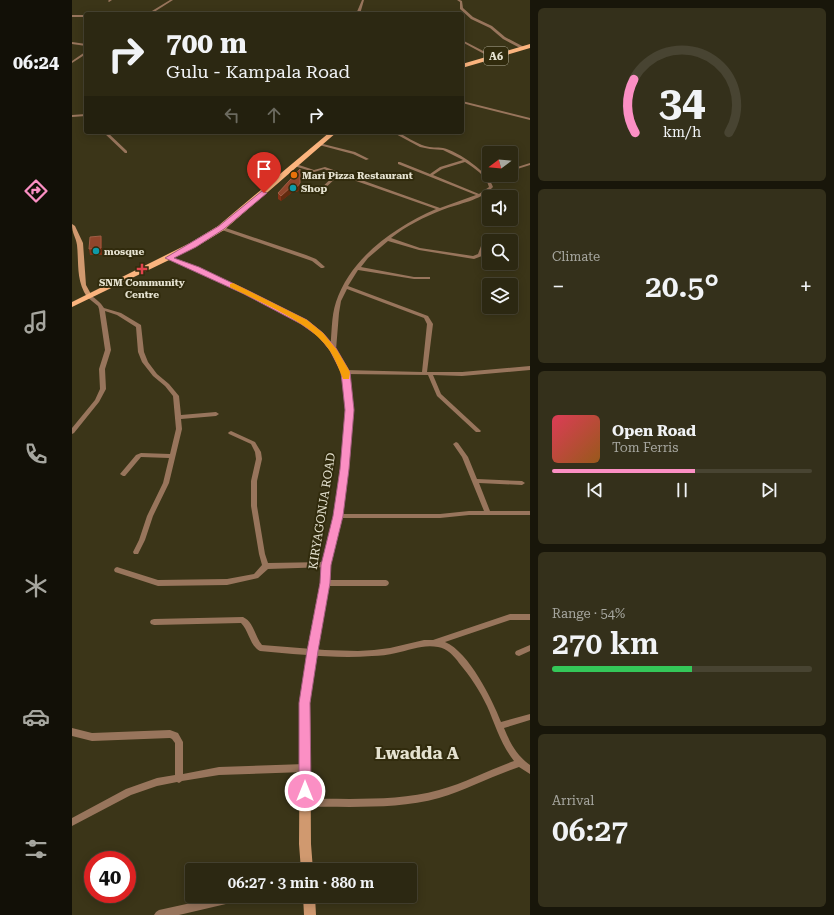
<!DOCTYPE html>
<html lang="en">
<head>
<meta charset="utf-8">
<style>
  body { margin:0; font-family:"Roboto Serif",serif; background:#34301b; color:#f1f3f6; height:100vh; display:flex; flex-direction:column; font-size:15px; white-space:nowrap }
  * { box-sizing:border-box; margin:0 }
  p { font-size:13px; color:#a6a69f }
  .icon { flex:none; width:22px; height:22px; fill:none; stroke:currentColor; stroke-width:2; stroke-linecap:round; stroke-linejoin:round }
  .map { position:relative; flex:1; overflow:hidden }
  .panel { display:flex; flex-direction:column; gap:8px; padding:8px; background:#18160a; width:304px }
  .panel>* { flex:none }
  .hud { position:absolute; left:12px; top:12px; width:380px; height:122px; border-radius:4px; box-shadow:0 2px 10px #0003,0 0 0 1px #484432; background:#2c2812; color:#f1f3f6; overflow:hidden }
  .needle { width:26px; rotate:254deg }
  .buttons { position:absolute; left:410px; top:146px; display:grid; gap:8px }
  .buttons a { display:grid; place-items:center; width:36px; height:36px; border-radius:4px; background:#2c2812; box-shadow:0 2px 10px #0003,0 0 0 1px #484432; font-size:20px }
  .speed { position:absolute; left:12px; top:851px; display:flex; gap:8px; font-size:20px; font-weight:700; text-align:center }
  .speed>* { display:grid; place-content:center; width:52px; height:52px; border-radius:50%; background:#2c2812; box-shadow:0 2px 10px #0003,0 0 0 1px #484432; line-height:1 }
  .speed .limit { border:6px solid #d22; background:#fff; color:#111 }
  .pin { position:absolute; display:grid; place-items:center; width:34px; height:34px; color:#fff; margin:-41px -17px; border-radius:50% 50% 50% 0; rotate:-45deg; box-shadow:0 0 4px #0007 }
  .pin .icon { rotate:45deg }
  .me { position:absolute; width:44px; margin:-22px; rotate:0deg; stroke-linejoin:round; filter:drop-shadow(0 0 3px #0008) }
  .turn { display:flex; align-items:center; gap:14px; height:84px; padding:0 16px; font-size:18px }
  .turn .icon { width:52px; height:52px; stroke-width:2.5 }
  .turn b { display:block; font-size:28px; line-height:34px }
  .lanes { display:flex; align-items:center; height:38px; padding:0 16px; background:#0003; justify-content:center; gap:20px; direction:ltr }
  .lanes .off { opacity:.35 }
  .big { font-size:30px; font-weight:600; line-height:1.1 }
  .panel .tile { flex:1; display:flex; flex-direction:column; justify-content:center; gap:6px; min-width:0; padding:0 14px; border-radius:6px; background:#34301b }
  .panel .dial { align-items:center; gap:0 }
  .dial svg { height:104px; overflow:visible; fill:none; stroke:#484432; stroke-width:7; stroke-linecap:round; text-anchor:middle }
  .dial text { fill:#f1f3f6; stroke:none }
  .song { display:flex; align-items:center; gap:12px }
  .cover { width:48px; height:48px; border-radius:6px; background:linear-gradient(135deg,hsl(350 70% 55%),hsl(30 70% 35%)) }
  .played { height:4px; border-radius:2px; background:linear-gradient(90deg,#fb8fc4 55%,#484432 55%) }
  .keys { display:flex; justify-content:space-around; direction:ltr }
  .heat { display:flex; justify-content:space-between; align-items:center; font-size:22px; direction:ltr }
  .charge { height:6px; border-radius:3px; background:linear-gradient(90deg,#34c759 54%,#484432 0) }
  .trip { position:absolute; left:113px; top:863px; width:232px; height:40px; border-radius:4px; background:#2c2812; box-shadow:0 2px 10px #0003,0 0 0 1px #484432; font-weight:600; line-height:40px; text-align:center }
  main { display:flex; flex:1; min-height:0 }
  .tabs { display:flex; flex-direction:column; width:72px; justify-content:space-around; align-items:center; background:#121007; color:#a6a69f }
  .tabs .icon { width:28px; height:28px }
  .tabs .current { color:#fb8fc4 }
  .tabs b { font-size:18px; color:#f1f3f6 }
  .map>svg:first-child { display:block }
  .lines { fill:none; stroke-linecap:round; stroke-linejoin:round }
  .street { fill:#98755c; fill-rule:evenodd }
  .secondary { fill:#d0996f; fill-rule:evenodd }
  .primary { fill:#fbb47e; fill-rule:evenodd }
  .wall { fill:#853217 }
  .shaded-wall { fill:#632b0f }
  .building { fill:#90452b; stroke:#9d5e45 }
  .route { fill:#fb8fc4; stroke:#a35d7f }
  .slow { fill:#f59e0b }
  .food-dot { fill:#e8710a; stroke:#312b0d; stroke-width:1.5 }
  .culture-dot { fill:#0f9aa8; stroke:#312b0d; stroke-width:1.5 }
  .health-dot { fill:#e0444e; stroke:#312b0d; stroke-width:1.5 }
  .labels { text-anchor:middle; stroke-width:4; stroke-linejoin:round; paint-order:stroke }
  .far-poi-label { font-size:10px; font-weight:bold; fill:#e5e2d0; stroke:#312b0d; text-anchor:start }
  .shield { fill:#312b0d; stroke:#afab96; stroke-width:1 }
  .shield-label { font-size:11px; font-weight:bold; fill:#e5e2d0 }
  .street-label { font-size:12px; fill:#e5e2d0; stroke:#312b0d }
  .near-quarter-label { font-size:17px; font-weight:bold; fill:#e5e2d0; stroke:#312b0d }
</style>
</head>
<body>
<main>
<nav class="tabs">
<b>06:24</b>
<svg class="icon current" aria-label="directions" viewBox="0 0 24 24"><path d="M12 3l9 9-9 9-9-9zM9 14v-3h6M13 9l2 2-2 2"/></svg>
<svg class="icon" aria-label="music" viewBox="0 0 24 24"><path d="M9 18V5l10-2v13"/><circle cx="6" cy="18" r="3"/><circle cx="16" cy="16" r="3"/></svg>
<svg class="icon" aria-label="phone" viewBox="0 0 24 24"><path d="M5 4h4l2 5-3 2q2 4 5 5l2-3 5 2v4C11 20 4 13 5 4z"/></svg>
<svg class="icon" aria-label="climate" viewBox="0 0 24 24"><path d="M12 3v18M4 7l16 10M4 17L20 7"/></svg>
<svg class="icon" aria-label="car" viewBox="0 0 24 24"><path d="M5 17H2v-5l4-1 3-4h7l3 4 3 1v5h-3M9 17h6M6 11h13"/><circle cx="7" cy="17" r="2"/><circle cx="17" cy="17" r="2"/></svg>
<svg class="icon" aria-label="filters" viewBox="0 0 24 24"><path d="M4 7h16M4 17h16"/><circle cx="9" cy="7" r="2"/><circle cx="15" cy="17" r="2"/></svg>
</nav>
<div class="map">
<svg width="458" height="915" viewBox="0 0 458 915">
  <rect width="100%" height="100%" fill="#3b3518"/>
  <g class="lines">
    <path class="street" d="M 37,0 L 40,0 L 37,2 L 36,1 Z
      M 98,0 L 101,0 L 79,14 L 75,14 Z
      M 290,0 L 292,0 L 288,14 L 284,14 Z
      M 385,0 L 388,0 L 390,1 L 391,8 L 401,17 L 420,26 L 433,37 L 452,47 L 452,49 L 450,49 L 431,39 L 418,28 L 399,19 L 388,9 L 388,2 Z
      M 0,15 L 14,15 L 14,17 L 0,17 Z
      M 390,40 L 419,55 L 420,58 L 417,59 L 416,56 L 390,42 Z
      M 0,42 L 14,44 L 14,46 L 0,44 Z
      M 13,52 L 14,52 L 14,54 L 0,63 L 0,61 Z
      M 390,101 L 458,118 L 458,120 L 390,103 Z
      M 14,114 L 14,116 L 0,117 L 0,115 Z
      M 31,132 L 35,132 L 55,151 L 55,153 L 53,153 Z
      M 320,132 L 325,132 C 334,136 343,143 353,146 C 359,148 365,147 371,148 C 386,151 417,173 421,187 C 408,201 388,203 370,210 C 352,217 334,226 319,238 L 348,248 L 401,256 L 406,254 L 409,246 L 413,246 L 413,247 L 410,256 L 402,259 L 347,250 L 316,241 L 296,258 L 289,267 L 342,277 L 358,277 L 358,279 L 342,279 L 286,270 L 276,286 L 356,316 L 361,324 L 355,372 L 390,372 L 458,366 L 458,370 L 390,376 L 361,375 L 369,394 L 408,430 L 409,431 L 408,432 L 404,432 L 365,396 L 356,375 L 273,374 L 270,372 L 273,370 L 350,372 L 355,324 L 352,318 L 275,289 L 269,301 L 267,313 L 264,350 L 261,352 L 258,350 C 260,334 259,317 264,302 C 279,257 323,227 364,209 L 267,175 L 249,192 L 247,192 L 247,190 L 264,174 L 252,169 L 242,172 L 222,166 L 222,164 L 224,164 L 242,170 L 253,167 L 368,208 L 404,195 L 326,164 L 326,162 L 328,162 L 358,174 L 368,167 L 391,160 L 371,150 L 358,149 L 348,147 ZM 393,162 C 402,168 414,175 417,187 L 407,194 L 361,175 L 370,169 Z
      M 247,143 L 283,152 L 297,159 L 294,160 L 281,154 L 247,145 Z
      M 458,163 L 458,165 L 439,171 L 439,169 Z
      M 147,227 L 151,227 L 234,255 L 244,259 L 253,267 L 251,268 L 249,268 L 240,261 L 147,229 Z
      M 15,295 C 21,295 29,303 32,308 L 49,313 L 69,325 L 72,352 L 76,362 L 85,374 L 97,384 L 107,396 L 109,415 L 144,412 L 147,414 L 144,416 L 109,419 L 110,429 L 97,483 L 81,516 L 73,540 L 66,554 L 62,554 L 61,552 L 67,540 L 75,516 L 91,483 L 97,458 L 69,457 L 53,476 L 51,476 L 48,474 L 64,455 L 69,453 L 98,454 L 104,429 L 101,396 L 93,386 L 81,376 L 70,362 L 66,352 L 64,327 L 45,315 L 33,311 L 39,350 L 33,369 L 34,389 L 27,402 L 2,433 L 0,434 L 0,428 L 23,400 L 28,389 L 27,369 L 33,350 L 27,309 L 26,306 L 15,297 Z
      M 159,431 L 183,442 L 189,452 L 190,459 L 185,481 L 185,506 L 193,554 L 196,563 L 254,562 L 256,563 L 257,565 L 256,567 L 196,569 L 186,578 L 155,585 L 86,586 L 43,572 L 42,570 L 43,568 L 45,567 L 86,580 L 155,579 L 182,574 L 190,565 L 187,554 L 179,506 L 179,481 L 184,459 L 183,452 L 179,444 L 157,434 L 156,433 L 157,432 Z
      M 384,442 L 386,443 L 396,457 L 405,479 L 450,481 L 453,483 L 450,485 L 407,483 L 418,511 L 458,511 L 458,515 L 397,515 L 368,518 L 264,518 L 263,516 L 264,514 L 368,514 L 397,511 L 412,511 L 390,457 L 381,444 Z
      M 253,580 L 314,580 L 316,581 L 317,583 L 316,585 L 314,586 L 253,586 L 251,585 L 250,583 L 251,581 Z
      M 438,614 L 458,614 L 458,620 L 438,620 L 373,642 C 397,652 420,699 429,722 L 458,714 L 458,720 L 432,728 C 438,743 445,756 458,765 L 458,774 L 447,767 C 420,776 394,790 367,798 C 324,810 277,806 233,807 L 230,806 L 229,803 L 230,800 L 233,799 C 277,798 324,802 367,790 C 393,783 417,770 442,761 C 429,745 423,724 415,706 C 408,691 398,676 387,663 C 382,656 375,648 366,647 C 352,644 338,650 324,653 C 316,655 308,656 300,656 C 263,659 225,654 188,651 C 178,646 177,631 169,623 L 82,625 L 79,624 L 78,622 L 79,620 L 82,619 L 171,617 C 182,622 183,637 190,645 L 253,650 L 286,651 L 302,650 L 318,648 L 352,640 L 361,640 Z
      M 458,645 L 458,651 L 447,656 L 444,655 L 443,653 L 444,651 Z
      M 0,728 L 20,733 L 98,730 L 106,733 L 111,742 L 111,774 L 147,767 L 233,764 L 236,765 L 237,768 L 236,771 L 233,772 L 147,775 L 110,781 L 107,783 L 105,782 L 85,786 L 59,795 L 0,826 L 0,818 L 54,789 L 85,778 L 103,775 L 103,743 L 100,739 L 98,738 L 20,741 L 0,736 Z
      M 151,896 L 175,896 L 174,899 L 171,900 L 107,915 L 82,915 L 84,912 L 87,910 Z"/>
    <path class="secondary" d="M 0,224 L 3,226 L 11,243 L 14,285 L 20,296 L 17,298 L 15,297 C 4,280 7,265 5,245 C 4,237 0,234 0,224 Z
      M 96,256 L 116,263 L 176,291 L 234,321 L 250,333 L 265,350 L 277,372 L 282,410 L 276,469 L 270,516 L 258,565 L 258,583 L 245,651 L 238,703 L 239,844 L 241,870 L 229,870 L 227,844 L 228,703 L 235,651 L 248,583 L 250,565 L 262,516 L 268,469 L 274,410 L 269,372 L 258,351 L 246,335 L 230,323 L 172,293 L 112,265 L 94,259 L 93,258 Z
      M 231,896 L 243,896 L 244,915 L 232,915 Z"/>
    <path class="primary" d="M 458,44 L 458,48 L 390,68 L 390,64 Z
      M 258,132 L 265,132 L 152,230 L 124,247 L 0,307 L 0,302 L 118,243 L 146,226 Z"/>
  </g>
  <path class="wall" d="M 228,169 L 228,189 L 225,192 L 222,191 L 209,201 L 206,199 L 206,193 Z
    M 29,236 L 30,243 L 30,255 L 18,255 L 17,249 Z"/>
  <path class="shaded-wall" d="M 228,183 L 228,189 L 225,192 L 225,187 Z
    M 221,185 L 222,191 L 209,201 L 209,196 Z
    M 29,236 L 30,243 L 30,255 L 29,248 Z"/>
  <path class="building" d="M 228,169 L 228,183 L 225,187 L 221,185 L 209,196 L 206,193 Z
    M 29,236 L 29,248 L 17,249 L 18,237 Z"/>
  <path class="route" d="M 190,191 L 195,193 L 152,229 L 124,247 L 102,258 L 127,267 L 177,291 L 235,320 L 251,333 L 264,348 L 278,372 L 282,410 L 277,469 L 271,516 L 259,565 L 258,583 L 246,651 L 238,703 L 239,791 L 238,795 L 233,797 L 229,795 L 227,791 L 227,703 L 235,651 L 248,583 L 249,565 L 261,516 L 268,469 L 273,410 L 269,372 L 258,350 L 246,336 L 229,324 L 172,294 L 93,258 L 147,226 Z"/>
  <path class="slow" d="M 161,283 L 235,320 L 251,333 L 265,350 L 278,372 L 277,379 L 271,379 C 267,370 264,360 258,351 C 240,322 189,303 158,287 L 158,284 Z"/>
  <circle class="food-dot" cx="222" cy="175" r="4"/>
  <g class="culture-dot">
    <circle cx="221" cy="188" r="4"/>
    <circle cx="24" cy="251" r="4"/>
  </g>
  <path class="health-dot" d="M68 263h4v4h4v4h-4v4h-4v-4h-4v-4h4z"/>
  <g class="labels">
    <g class="far-poi-label">
      <text x="230" y="179">Mari Pizza Restaurant</text>
      <text x="229" y="192">Shop</text>
      <text x="32" y="255">mosque</text>
      <text x="70" y="286" text-anchor="middle">SNM Community<tspan x="70" dy="12">Centre</tspan></text>
    </g>
    <rect class="shield" x="412" y="47" width="24" height="18" rx="3"/>
    <g class="shield-label">
      <text x="424" y="60">A6</text>
    </g>
    <g class="street-label">
      <text transform="translate(250 511) rotate(-81)" y="4">KIRYAGONJA ROAD</text>
    </g>
    <g class="near-quarter-label">
      <text x="345" y="759">Lwadda A</text>
    </g>
  </g>
</svg>
<div class="buttons">
<a><svg class="needle" viewBox="-14 -14 28 28"><path d="M0-13l5 13h-10z" fill="#e53935"/><path d="M0 13l5-13h-10z" fill="#a6a69f"/></svg></a>
<a><svg class="icon" aria-label="sound" viewBox="0 0 24 24"><path d="M4 9h4l5-4v14l-5-4H4zM17 9q2 3 0 6"/></svg></a>
<a><svg class="icon" aria-label="search" viewBox="0 0 24 24"><circle cx="10" cy="10" r="6"/><path d="M15 15l6 6"/></svg></a>
<a><svg class="icon" aria-label="layers" viewBox="0 0 24 24"><path d="M12 4l9 5-9 5-9-5zM3 14l9 5 9-5"/></svg></a>
</div>
<div class="speed"><div class="limit">40</div></div>
<div class="pin" style="left:192px;top:193px;background:#d93025"><svg class="icon" aria-label="arrive" viewBox="0 0 24 24"><path d="M6 21V4h12l-3 4 3 4H6"/></svg></div>
<svg class="me" style="left:233px;top:791px" viewBox="-20 -20 40 40"><circle r="17" fill="#fb8fc4" stroke="#fff" stroke-width="3"/><path d="M0-11L8 9 0 5-8 9z" fill="#fff"/></svg>
<div class="trip">06:27 · 3 min · 880 m</div>
<div class="hud">
<div class="turn"><svg class="icon" aria-label="right" viewBox="0 0 24 24"><path d="M7 20v-9h11M14 6l5 5-5 5"/></svg><div><b>700 m</b>Gulu - Kampala Road</div></div>
<div class="lanes"><svg class="icon off" aria-label="left" viewBox="0 0 24 24"><path d="M17 20v-9H6M10 6l-5 5 5 5"/></svg><svg class="icon off" aria-label="ahead" viewBox="0 0 24 24"><path d="M12 20V5M6 11l6-6 6 6"/></svg><svg class="icon" aria-label="right" viewBox="0 0 24 24"><path d="M7 20v-9h11M14 6l5 5-5 5"/></svg></div>
</div>
</div>
<section class="panel">
<div class="tile dial"><svg viewBox="0 0 100 80">
<path d="M14 69A42 42 0 1 1 86 69"/>
<path d="M14 69A42 42 0 0 1 13 28" stroke="#fb8fc4"/>
<text x="50" y="56" font-size="32" font-weight="700">34</text>
<text x="50" y="72" font-size="11">km/h</text>
</svg></div>
<div class="tile"><p>Climate</p>
<div class="heat"><a>−</a><b class="big">20.5°</b><a>+</a></div>
</div>
<div class="tile">
<div class="song"><i class="cover"></i><div><b>Open Road</b><p>Tom Ferris</p></div></div>
<div class="played"></div>
<div class="keys"><svg class="icon" aria-label="previous" viewBox="0 0 24 24"><path d="M18 5L8 12l10 7zM5 5v14"/></svg><svg class="icon" aria-label="pause" viewBox="0 0 24 24"><path d="M8 5v14M16 5v14"/></svg><svg class="icon" aria-label="next" viewBox="0 0 24 24"><path d="M6 5l10 7-10 7zM19 5v14"/></svg></div>
</div>
<div class="tile"><p>Range · 54%</p><b class="big">270 km</b><div class="charge"></div></div>
<div class="tile"><p>Arrival</p><b class="big">06:27</b></div>
</section>
</main>
</body>
</html>
